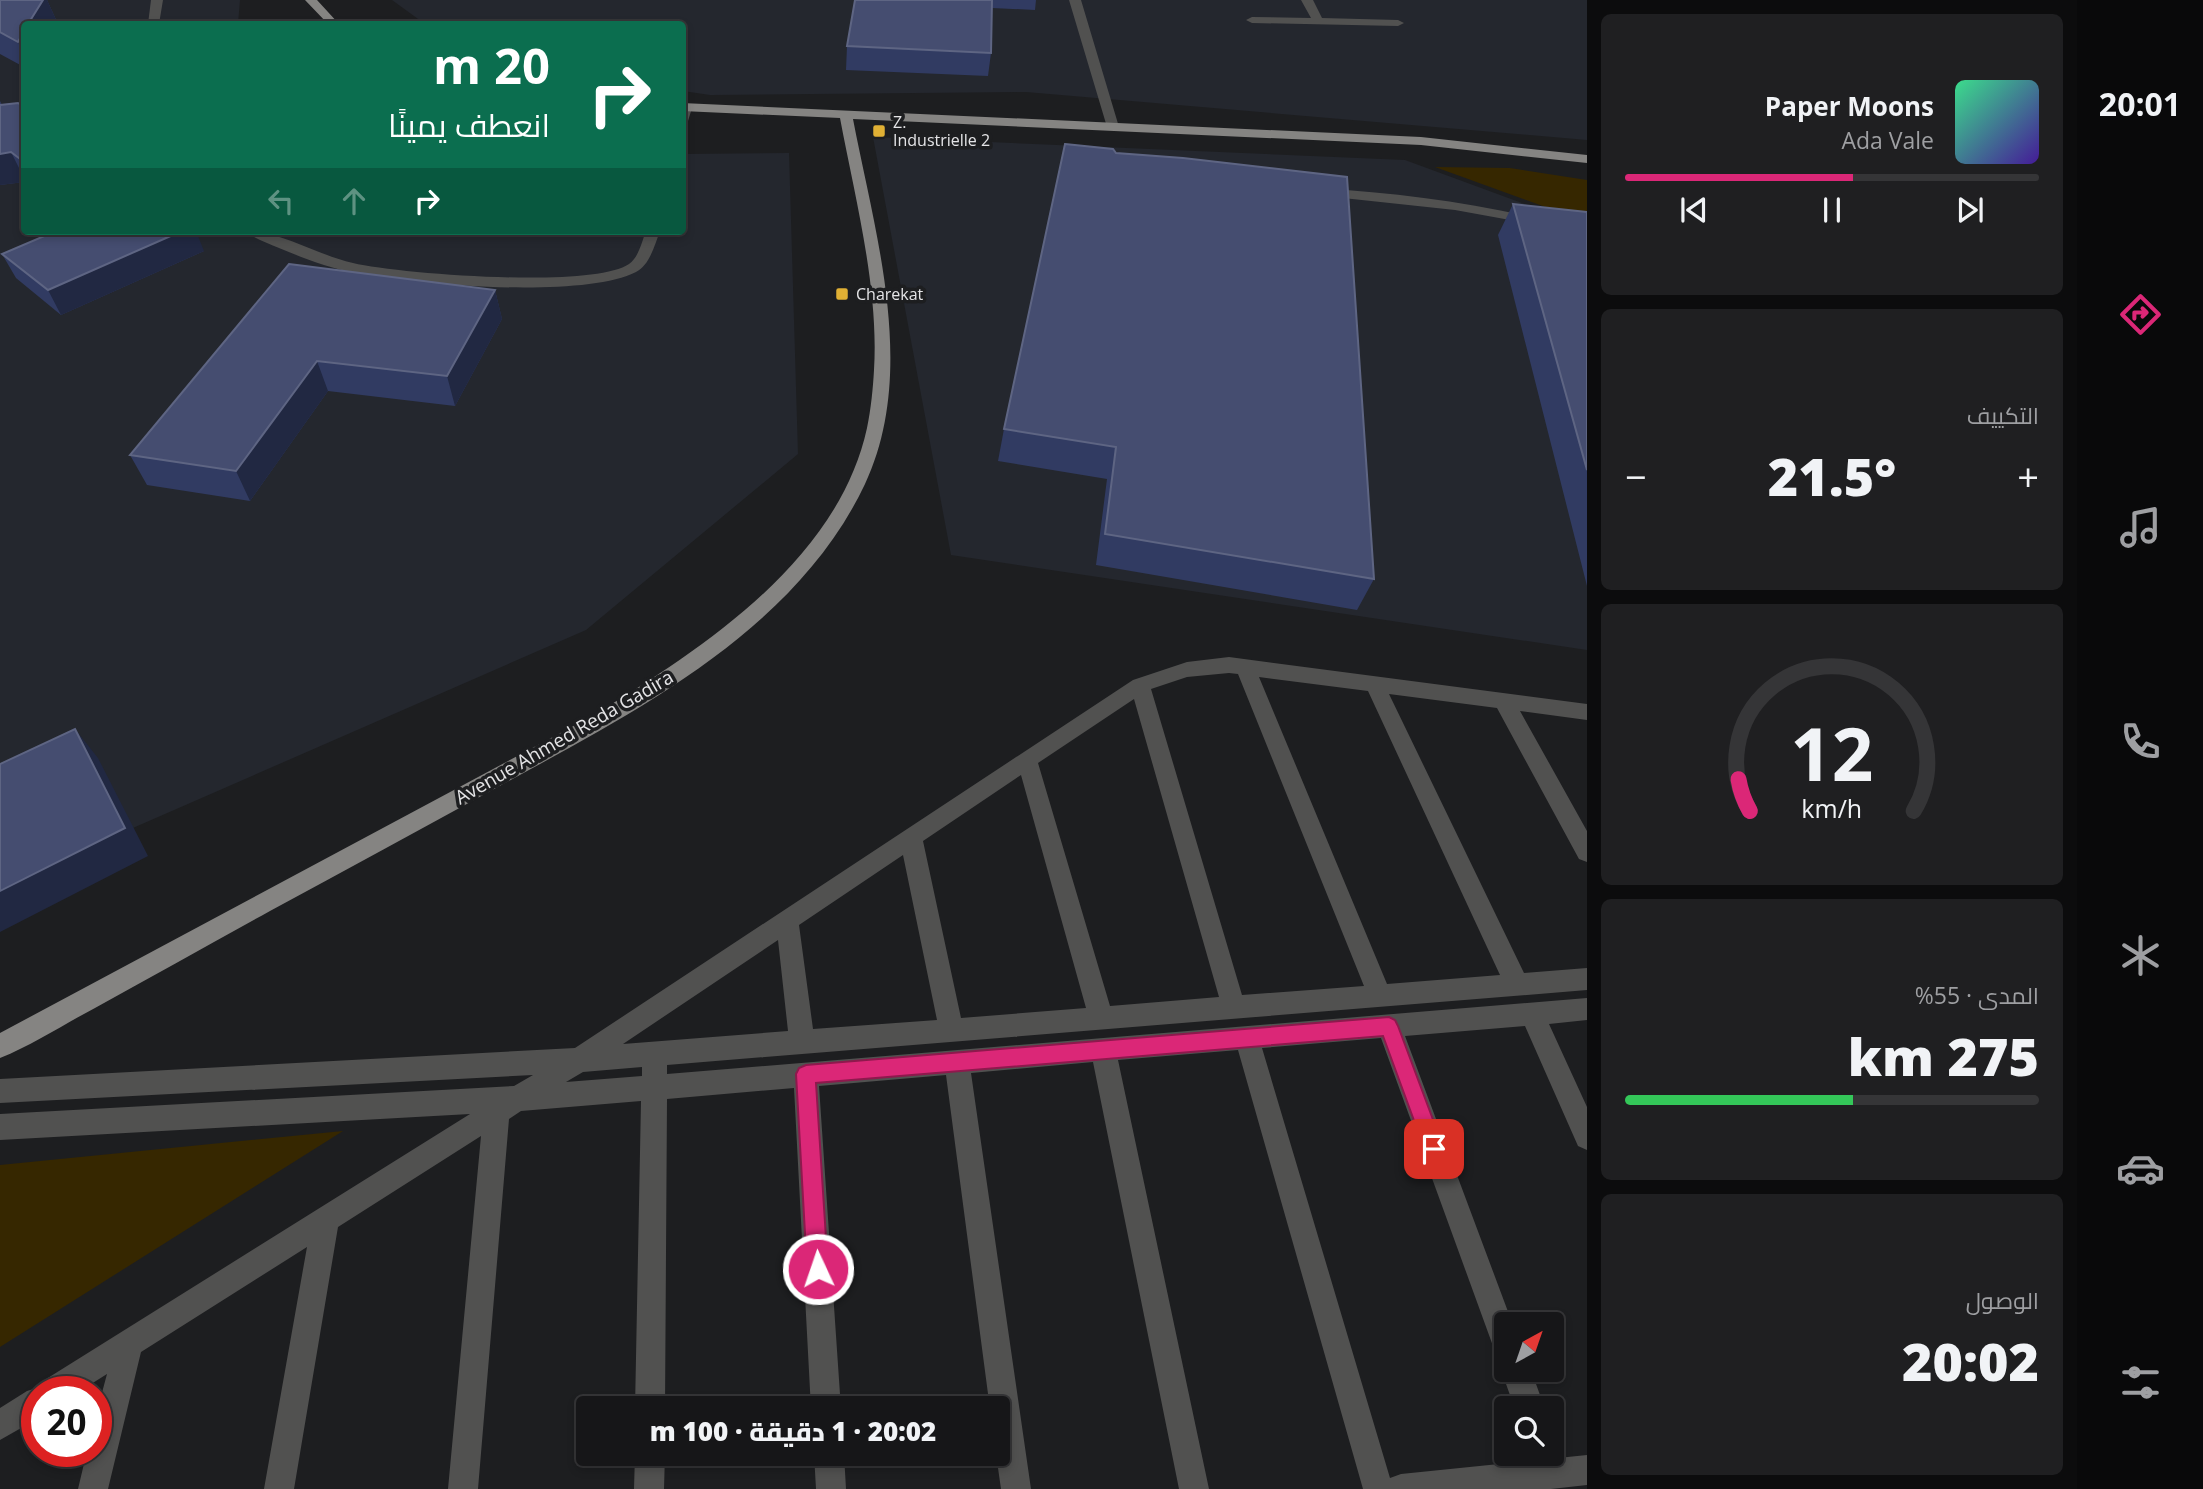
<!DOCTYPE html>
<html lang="ar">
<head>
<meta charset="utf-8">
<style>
  body { margin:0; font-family:"Open Sans",Cairo,sans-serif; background:#1f1f21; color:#f1f3f6; direction:rtl; height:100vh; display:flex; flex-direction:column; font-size:26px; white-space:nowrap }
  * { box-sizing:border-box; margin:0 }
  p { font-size:23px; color:#9e9fa2 }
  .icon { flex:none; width:38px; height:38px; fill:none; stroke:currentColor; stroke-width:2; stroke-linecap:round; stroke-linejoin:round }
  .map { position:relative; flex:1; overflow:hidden; direction:ltr }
  .side { display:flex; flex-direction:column; gap:14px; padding:14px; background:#0c0c0d; width:490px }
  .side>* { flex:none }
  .banner { position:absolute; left:21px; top:21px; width:665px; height:214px; border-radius:7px; box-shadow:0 4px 10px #0003,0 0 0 2px #353537; direction:rtl; background:#0b6e4f; color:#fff; overflow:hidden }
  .needle { width:46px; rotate:40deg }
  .tools { position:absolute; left:1494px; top:1312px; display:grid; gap:14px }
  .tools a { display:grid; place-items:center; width:70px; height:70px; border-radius:7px; background:#161618; box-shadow:0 4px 10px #0003,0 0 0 2px #353537; font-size:35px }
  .speed { position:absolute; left:21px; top:1376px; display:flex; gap:14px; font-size:35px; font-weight:700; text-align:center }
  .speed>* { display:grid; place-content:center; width:91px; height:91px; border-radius:50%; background:#161618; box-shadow:0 4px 10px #0003,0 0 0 2px #353537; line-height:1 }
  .speed .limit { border:10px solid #d22; background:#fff; color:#111 }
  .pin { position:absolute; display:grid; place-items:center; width:60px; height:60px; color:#fff; margin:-30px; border-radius:14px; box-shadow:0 4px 10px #0006 }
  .me { position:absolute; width:77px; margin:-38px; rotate:357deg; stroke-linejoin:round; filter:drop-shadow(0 0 5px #0008) }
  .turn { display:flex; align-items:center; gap:24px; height:147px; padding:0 21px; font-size:32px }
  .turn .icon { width:91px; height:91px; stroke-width:2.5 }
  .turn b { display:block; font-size:49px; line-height:60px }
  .lanes { display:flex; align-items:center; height:66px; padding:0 21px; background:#0003; justify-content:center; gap:35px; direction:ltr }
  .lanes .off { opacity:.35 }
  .big { font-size:52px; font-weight:800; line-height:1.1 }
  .side .card { flex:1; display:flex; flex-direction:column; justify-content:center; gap:10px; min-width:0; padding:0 24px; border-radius:10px; background:#1f1f21 }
  .side .dial { align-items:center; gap:0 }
  .dial svg { height:182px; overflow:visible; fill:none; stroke:#353537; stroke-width:7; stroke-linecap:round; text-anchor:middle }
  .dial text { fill:#f1f3f6; stroke:none }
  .song { display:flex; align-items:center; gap:21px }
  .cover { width:84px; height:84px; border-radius:10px; background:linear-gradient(135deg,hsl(150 70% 55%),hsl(260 70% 35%)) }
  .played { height:7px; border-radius:4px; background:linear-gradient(90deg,#db2777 55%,#353537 55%) }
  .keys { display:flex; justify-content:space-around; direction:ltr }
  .heat { display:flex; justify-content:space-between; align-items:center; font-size:38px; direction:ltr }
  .charge { height:10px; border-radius:5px; background:linear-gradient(90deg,#34c759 55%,#353537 0) }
  .trip { position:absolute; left:576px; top:1396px; width:434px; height:70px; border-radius:7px; background:#161618; box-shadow:0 4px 10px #0003,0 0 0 2px #353537; font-weight:800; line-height:70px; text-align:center; direction:rtl }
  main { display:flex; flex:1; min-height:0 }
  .menu { display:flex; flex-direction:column; width:126px; justify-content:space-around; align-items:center; background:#09090a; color:#9e9fa2 }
  .menu .icon { width:49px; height:49px }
  .menu .active { color:#db2777 }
  .menu b { font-size:32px; color:#f1f3f6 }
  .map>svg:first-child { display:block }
  .built { fill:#24272e }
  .green { fill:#362700 }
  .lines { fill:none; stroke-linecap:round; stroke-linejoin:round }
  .minor { fill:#515150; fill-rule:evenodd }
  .major { fill:#858482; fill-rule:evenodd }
  .wall { fill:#313b62 }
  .shaded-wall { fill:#212842 }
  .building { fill:#454d70; stroke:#5e6583; stroke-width:2 }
  .route { fill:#db2777; stroke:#8e194d; stroke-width:2 }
  .poi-dot { fill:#e0b034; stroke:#1d1e20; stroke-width:2.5 }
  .labels { text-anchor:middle; stroke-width:7; stroke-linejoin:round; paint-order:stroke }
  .far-poi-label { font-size:16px; fill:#e4e4e6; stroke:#1d1e20; text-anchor:start }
  .street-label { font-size:19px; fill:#e4e4e6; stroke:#1d1e20 }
</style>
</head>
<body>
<main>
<nav class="menu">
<b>20:01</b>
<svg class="icon active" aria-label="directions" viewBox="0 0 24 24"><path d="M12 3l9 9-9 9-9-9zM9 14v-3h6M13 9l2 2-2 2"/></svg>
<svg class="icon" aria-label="music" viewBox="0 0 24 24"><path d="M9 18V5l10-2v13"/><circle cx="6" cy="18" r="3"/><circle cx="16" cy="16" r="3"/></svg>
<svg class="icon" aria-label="phone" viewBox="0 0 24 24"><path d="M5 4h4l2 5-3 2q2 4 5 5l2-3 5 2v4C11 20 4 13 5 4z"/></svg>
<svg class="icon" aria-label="climate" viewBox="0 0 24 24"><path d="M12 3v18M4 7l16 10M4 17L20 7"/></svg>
<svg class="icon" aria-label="car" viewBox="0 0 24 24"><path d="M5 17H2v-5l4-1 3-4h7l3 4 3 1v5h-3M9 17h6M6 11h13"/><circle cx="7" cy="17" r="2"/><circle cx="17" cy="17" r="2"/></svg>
<svg class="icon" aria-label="filters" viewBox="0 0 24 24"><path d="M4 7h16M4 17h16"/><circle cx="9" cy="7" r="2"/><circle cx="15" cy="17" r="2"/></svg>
</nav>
<section class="side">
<div class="card">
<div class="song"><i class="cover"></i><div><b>Paper Moons</b><p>Ada Vale</p></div></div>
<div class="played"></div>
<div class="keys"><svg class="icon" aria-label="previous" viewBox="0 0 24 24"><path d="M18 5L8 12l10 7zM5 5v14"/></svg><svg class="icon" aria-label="pause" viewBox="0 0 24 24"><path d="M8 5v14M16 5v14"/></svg><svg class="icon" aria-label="next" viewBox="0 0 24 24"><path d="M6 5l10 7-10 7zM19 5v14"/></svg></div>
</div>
<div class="card"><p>التكييف</p>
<div class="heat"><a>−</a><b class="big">21.5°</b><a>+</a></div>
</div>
<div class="card dial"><svg viewBox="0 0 100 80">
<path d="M14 69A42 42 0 1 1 86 69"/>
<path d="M14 69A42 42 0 0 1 9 55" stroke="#db2777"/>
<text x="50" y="56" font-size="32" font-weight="700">12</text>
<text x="50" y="72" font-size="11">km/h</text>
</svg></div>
<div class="card"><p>المدى · 55%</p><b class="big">275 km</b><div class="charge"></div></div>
<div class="card"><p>الوصول</p><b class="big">20:02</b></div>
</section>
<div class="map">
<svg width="1587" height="1489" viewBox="0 0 1587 1489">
  <rect width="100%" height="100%" fill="#1d1e20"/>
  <path class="built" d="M 0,0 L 240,0 L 238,24 L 24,24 L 24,231 L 682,231 L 683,154 L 789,153 L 798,454 L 586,630 L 0,886 Z
    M 392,0 L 1587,0 L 1587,140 L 1026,92 L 710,95 L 683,91 L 682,24 L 425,24 Z
    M 873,137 L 1405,160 L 1587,227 L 1587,650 L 951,555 Z"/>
  <path class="green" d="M 1435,167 L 1510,168 L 1587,180 L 1587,222 Z
    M 343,1131 L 0,1347 L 0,1165 Z"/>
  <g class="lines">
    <path class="minor" d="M 151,0 L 163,0 L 159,24 L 148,24 Z
      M 1069,0 L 1081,0 L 1119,127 L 1118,130 L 1108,130 L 1107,127 Z
      M 1301,0 L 1313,0 L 1322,18 L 1398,20 L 1404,23 L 1398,26 L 1252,23 L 1246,20 L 1252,17 L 1311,18 Z
      M 686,104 L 692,108 L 688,121 L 682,125 L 682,105 Z
      M 1320,188 C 1411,194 1499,206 1587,231 L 1587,239 L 1521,222 L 1455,210 L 1315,195 L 1313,192 Z
      M 246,231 C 282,231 317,255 353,263 C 399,274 593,289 629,264 C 639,257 642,241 646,231 L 660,231 C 655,244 650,265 636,272 C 583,299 416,285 355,273 C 329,268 303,258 279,248 C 268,243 254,239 246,231 Z
      M 1229,657 L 1587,704 L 1587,720 L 1520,711 L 1587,831 L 1587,862 L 1579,859 L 1497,708 L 1389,694 L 1524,973 L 1587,968 L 1587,990 L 667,1065 L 667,1074 L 1587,998 L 1587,1020 L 1549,1024 L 1587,1107 L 1587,1150 L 1578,1146 L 1525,1026 L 1405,1036 L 1513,1325 L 1507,1325 L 1507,1370 L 1531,1370 L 1545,1409 L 1515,1409 L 1501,1370 L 1506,1360 L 1497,1356 L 1493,1346 L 1381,1038 L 1262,1048 L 1390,1478 L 1401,1474 L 1587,1455 L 1587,1485 L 1551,1489 L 1363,1489 L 1238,1050 L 1118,1060 L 1209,1489 L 1179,1489 L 1093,1062 L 971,1073 L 1031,1489 L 1001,1489 L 996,1454 L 998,1409 L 990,1409 L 946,1075 L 819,1086 L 841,1409 L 811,1409 L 794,1088 L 667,1099 L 665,1409 L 635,1409 L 641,1101 L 521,1111 L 509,1119 L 478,1489 L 448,1489 L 481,1136 L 338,1227 L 294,1489 L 264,1489 L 307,1247 L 141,1352 L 108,1489 L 78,1489 L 87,1451 L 96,1451 L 96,1415 L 107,1374 L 80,1391 L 37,1391 L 37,1419 L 0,1440 L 0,1408 L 27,1391 L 40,1387 L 43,1381 L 470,1114 L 0,1140 L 0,1114 L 514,1086 L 533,1075 L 0,1103 L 0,1079 L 575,1048 L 1133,680 L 1187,662 ZM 1229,673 L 1238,674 L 1364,986 L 1242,995 L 1151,689 L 1187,677 ZM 1259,677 L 1368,691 L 1500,975 L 1387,984 ZM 1134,699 L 1219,997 L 1110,1006 L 1038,763 ZM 1021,775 L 1086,1008 L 961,1018 L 923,841 ZM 903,855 L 937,1020 L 813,1029 L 799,925 ZM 778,940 L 788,1031 L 623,1044 ZM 642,1067 L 642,1076 L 566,1082 L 583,1072 Z
      M 635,1454 L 665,1454 L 664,1489 L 634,1489 Z
      M 814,1454 L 844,1454 L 846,1489 L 816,1489 Z"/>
    <path class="major" d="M 305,0 L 317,0 L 339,24 L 328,24 Z
      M 682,103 L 1421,137 L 1587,155 L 1587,163 L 1421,145 L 853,119 C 875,234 918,371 865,484 C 795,632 633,713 496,788 C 421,829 346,870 270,911 C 212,943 153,976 95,1008 C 64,1024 33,1045 0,1058 L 0,1033 L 594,715 C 702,649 838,561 867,428 C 871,409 873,388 874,370 C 879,288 855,198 840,118 L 682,111 Z"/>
  </g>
  <path class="wall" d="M 0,0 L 47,0 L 58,24 L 24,24 L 24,67 L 0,54 Z
    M 855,0 L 1036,0 L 1035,10 L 992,8 L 991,53 L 988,76 L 846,70 L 847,46 Z
    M 0,101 L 2,105 L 24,107 L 24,182 L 0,185 Z
    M 1065,144 L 1374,579 L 1357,610 L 1096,565 L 1107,479 L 998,461 L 1004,429 Z
    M 1513,204 L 1587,212 L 1587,586 L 1498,235 Z
    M 204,251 L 61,315 L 16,278 L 2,254 Z
    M 289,264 L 495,290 L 502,319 L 455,406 L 328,391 L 250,501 L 147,485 L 130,455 Z"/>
  <path class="shaded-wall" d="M 43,0 L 47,0 L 58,24 L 28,24 Z
    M 24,31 L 24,55 L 18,42 Z
    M 11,152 L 24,178 L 24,182 L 0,185 L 0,154 Z
    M 182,231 L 196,231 L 204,251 L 61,315 L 48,290 Z
    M 495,290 L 502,319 L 455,406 L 447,376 Z
    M 317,361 L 328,391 L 250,501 L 236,471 Z
    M 75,729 L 98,758 L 148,856 L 0,932 L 0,891 Z"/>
  <path class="building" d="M 0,0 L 43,0 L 28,24 L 24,24 L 24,31 L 18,42 L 0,32 Z
    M 855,0 L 992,0 L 991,53 L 847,46 Z
    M 18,103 L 24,107 L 24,162 L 11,152 L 0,154 L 0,105 Z
    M 1065,144 L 1113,149 L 1116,153 L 1183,158 L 1347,177 L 1374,579 L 1105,534 L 1116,447 L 1004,429 Z
    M 1513,204 L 1587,212 L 1587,470 Z
    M 56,231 L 182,231 L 48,290 L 2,254 Z
    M 289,264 L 495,290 L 447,376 L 317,361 L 236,471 L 130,455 Z
    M 75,729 L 125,828 L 0,891 L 0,764 Z"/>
  <path class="route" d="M 1389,1017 L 1395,1020 L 1398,1026 L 1444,1149 L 1441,1156 L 1434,1159 L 1427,1156 L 1383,1036 L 816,1083 L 828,1269 L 825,1277 L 818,1280 L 810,1277 L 807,1269 L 796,1074 L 799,1068 L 806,1065 Z"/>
  <g class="poi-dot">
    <rect x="872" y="124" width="14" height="14" rx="3.5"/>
    <rect x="835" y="287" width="14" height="14" rx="3.5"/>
  </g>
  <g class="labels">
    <g class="far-poi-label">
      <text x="893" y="128">Z.<tspan x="893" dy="18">Industrielle 2</tspan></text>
      <text x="856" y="300">Charekat</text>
    </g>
    <g class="street-label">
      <text transform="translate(564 737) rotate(-30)" y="7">Avenue Ahmed Reda Gadira</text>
    </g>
  </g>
</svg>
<div class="tools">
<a><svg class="needle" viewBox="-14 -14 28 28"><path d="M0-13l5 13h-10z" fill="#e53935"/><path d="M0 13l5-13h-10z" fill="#9e9fa2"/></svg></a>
<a><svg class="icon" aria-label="search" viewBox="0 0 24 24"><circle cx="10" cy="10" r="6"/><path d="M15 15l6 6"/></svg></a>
</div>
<div class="speed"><div class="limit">20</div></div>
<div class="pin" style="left:1434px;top:1149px;background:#d93025"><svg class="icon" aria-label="arrive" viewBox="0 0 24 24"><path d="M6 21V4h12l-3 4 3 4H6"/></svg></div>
<svg class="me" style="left:818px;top:1269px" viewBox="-20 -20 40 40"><circle r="17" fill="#db2777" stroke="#fff" stroke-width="3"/><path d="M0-11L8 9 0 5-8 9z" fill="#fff"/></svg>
<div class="trip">20:02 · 1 دقيقة · 100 m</div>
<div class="banner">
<div class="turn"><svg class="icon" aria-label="right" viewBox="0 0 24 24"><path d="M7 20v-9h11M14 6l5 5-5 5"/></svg><div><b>20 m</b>انعطف يمينًا</div></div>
<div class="lanes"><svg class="icon off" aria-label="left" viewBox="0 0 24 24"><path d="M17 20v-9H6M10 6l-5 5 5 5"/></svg><svg class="icon off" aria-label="ahead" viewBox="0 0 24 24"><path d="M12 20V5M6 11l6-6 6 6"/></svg><svg class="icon" aria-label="right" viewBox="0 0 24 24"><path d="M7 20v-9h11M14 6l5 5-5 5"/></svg></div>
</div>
</div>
</main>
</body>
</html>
